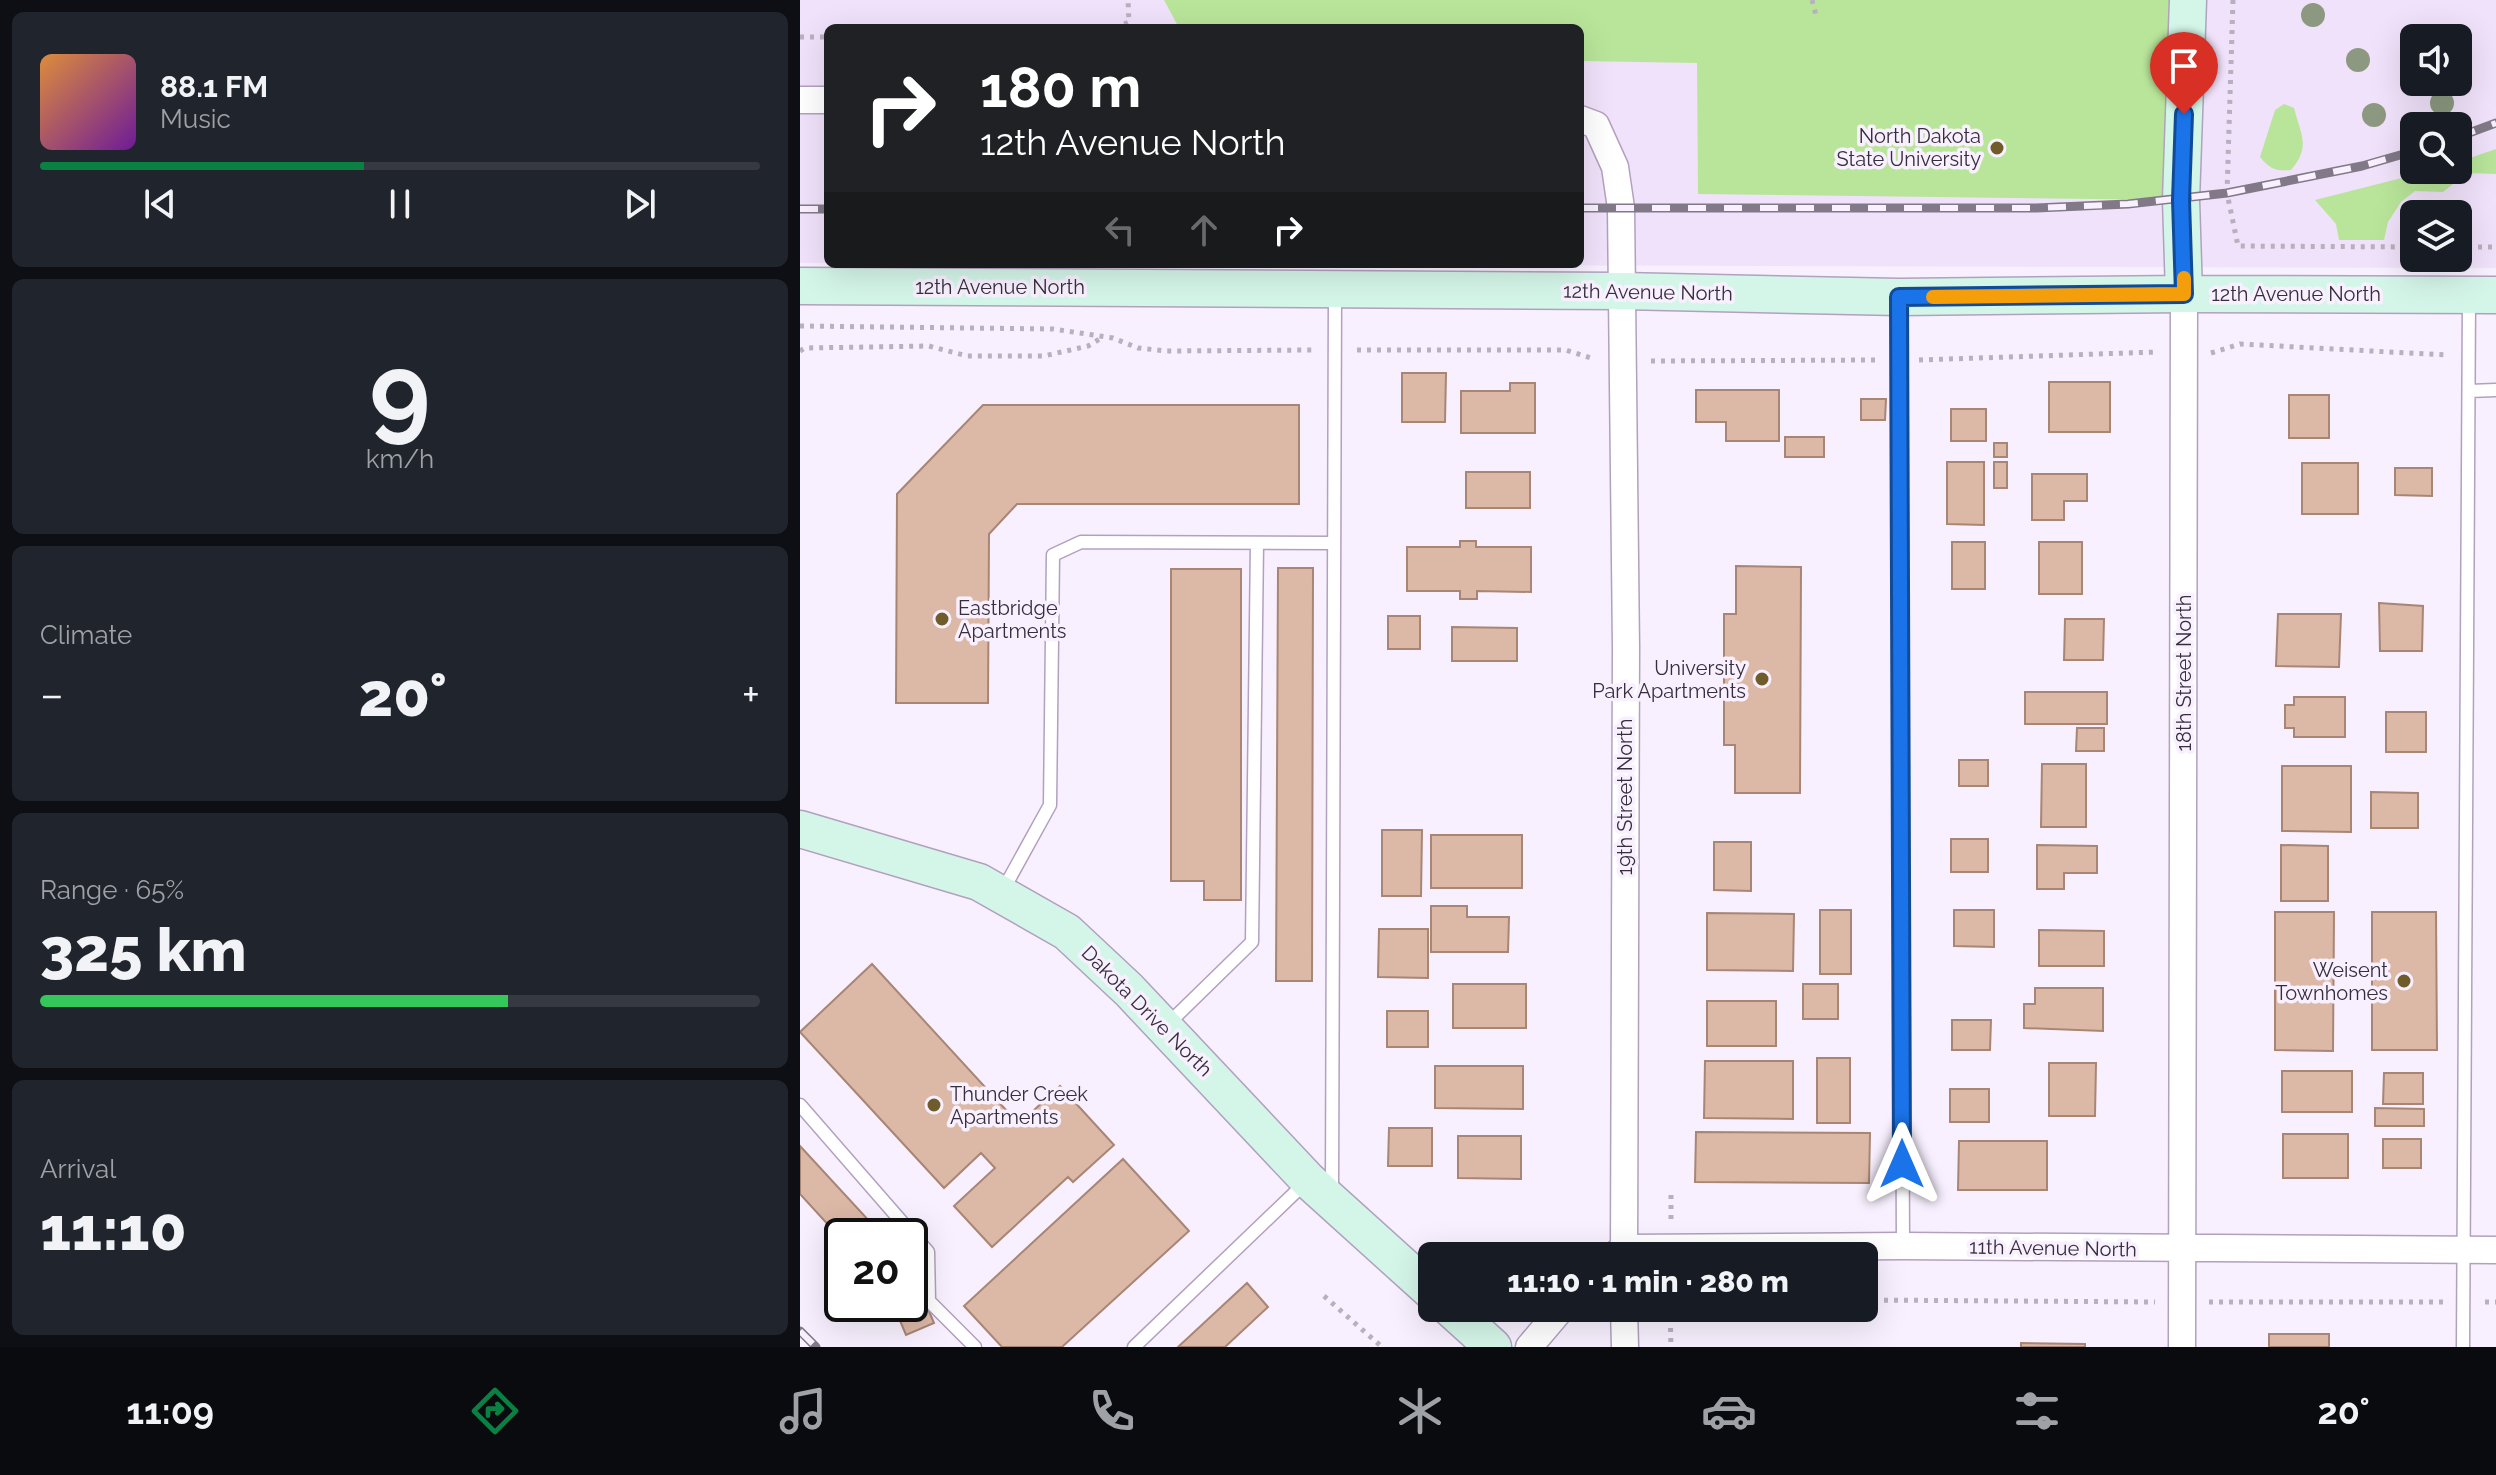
<!DOCTYPE html>
<html lang="en">
<head>
<meta charset="utf-8">
<style>
  body { margin:0; font-family:Raleway,sans-serif; background:#20242c; color:#f1f3f6; height:100vh; display:flex; flex-direction:column; font-size:30px; white-space:nowrap }
  * { box-sizing:border-box; margin:0 }
  p { font-size:26px; color:#9ea1a6 }
  .icon { flex:none; width:44px; height:44px; fill:none; stroke:currentColor; stroke-width:2; stroke-linecap:round; stroke-linejoin:round }
  .map { position:relative; flex:1; overflow:hidden }
  .side { display:flex; flex-direction:column; gap:12px; padding:12px; background:#0d0f14; width:800px }
  .side>* { flex:none }
  .top-card { position:absolute; left:24px; top:24px; width:760px; height:244px; border-radius:12px; box-shadow:0 8px 32px #0002; background:#202124; color:#fff; overflow:hidden }
  .controls { position:absolute; left:1600px; top:24px; display:grid; gap:16px }
  .controls a { display:grid; place-items:center; width:72px; height:72px; border-radius:12px; background:#171b24; box-shadow:0 8px 32px #0002; font-size:40px }
  .speed { position:absolute; left:24px; top:1218px; display:flex; gap:16px; font-size:40px; font-weight:700; text-align:center }
  .speed>* { display:grid; place-content:center; width:104px; height:104px; border-radius:50%; background:#171b24; box-shadow:0 8px 32px #0002; line-height:1 }
  .speed .limit { border:4px solid #111; border-radius:12px; background:#fff; color:#111 }
  .pin { position:absolute; display:grid; place-items:center; width:68px; height:68px; color:#fff; margin:-82px -34px; border-radius:50% 50% 50% 0; rotate:-45deg; box-shadow:0 0 8px #0007 }
  .pin .icon { rotate:45deg }
  .me { position:absolute; width:88px; margin:-44px; rotate:0deg; stroke-linejoin:round; filter:drop-shadow(0 0 6px #0008) }
  .turn { display:flex; align-items:center; gap:28px; height:168px; padding:0 24px; font-size:36px }
  .turn .icon { width:104px; height:104px; stroke-width:2.5 }
  .turn b { display:block; font-size:56px; line-height:68px }
  .lanes { display:flex; align-items:center; height:76px; padding:0 24px; background:#0003; justify-content:center; gap:40px; direction:ltr }
  .lanes .off { opacity:.35 }
  .big { font-size:60px; font-weight:800; line-height:1.1 }
  .side .tile { flex:1; display:flex; flex-direction:column; justify-content:center; gap:12px; min-width:0; padding:0 28px; border-radius:12px; background:#20242c }
  .side .dial { align-items:center; gap:0 }
  .dial b { font-size:104px; line-height:1 }
  .song { display:flex; align-items:center; gap:24px }
  .cover { width:96px; height:96px; border-radius:12px; background:linear-gradient(135deg,hsl(30 70% 55%),hsl(280 70% 35%)) }
  .played { height:8px; border-radius:4px; background:linear-gradient(90deg,#0b8043 45%,#363941 45%) }
  .keys { display:flex; justify-content:space-around; direction:ltr }
  .heat { display:flex; justify-content:space-between; align-items:center; font-size:44px; direction:ltr }
  .charge { height:12px; border-radius:6px; background:linear-gradient(90deg,#34c759 65%,#363941 0) }
  .trip { position:absolute; left:618px; top:1242px; width:460px; height:80px; border-radius:12px; background:#171b24; box-shadow:0 8px 32px #0002; font-weight:800; line-height:80px; text-align:center }
  .tabs { display:flex; height:128px; justify-content:space-around; align-items:center; background:#090b0e; color:#9ea1a6 }
  .tabs .icon { width:56px; height:56px }
  .tabs .active { color:#0b8043 }
  .tabs b { font-size:36px; color:#f1f3f6 }
  main { display:flex; flex:1; min-height:0 }
  .map>svg:first-child { display:block }
  .built { fill:#f0e2fa; fill-rule:evenodd }
  .green { fill:#b9e59a }
  .building { fill:#dcb8a6; stroke:#a88575; stroke-width:2 }
  .lines { fill:none; stroke-linecap:round; stroke-linejoin:round }
  .lane-casing { stroke:#b2a0bf; stroke-width:15 }
  .street-casing { stroke:#b2a0bf; stroke-width:29 }
  .secondary-casing { stroke:#b2a0bf; stroke-width:39 }
  .path { stroke:#b8b0be; stroke-width:5; stroke-dasharray:4 6; stroke-linecap:butt }
  .lane { stroke:#fff; stroke-width:12 }
  .street { stroke:#fff; stroke-width:26 }
  .secondary { stroke:#d4f6e8; stroke-width:36 }
  .rail-casing { stroke:#817987; stroke-width:9 }
  .rail { stroke:#f8f0fe; stroke-width:6; stroke-dasharray:18; stroke-linecap:butt }
  .tree { fill:#8c9980 }
  .route-casing { stroke:#114b97; stroke-width:20 }
  .route { stroke:#1a73e8; stroke-width:14 }
  .slow { stroke:#f59e0b; stroke-width:14 }
  .poi-dot { fill:#705c2b; stroke:#f8f0fe; stroke-width:3 }
  .labels { text-anchor:middle; stroke-width:7; stroke-linejoin:round; paint-order:stroke }
  .poi-label { font-size:20px; fill:#362e3b; stroke:#f8f0fe; text-anchor:end }
  .street-label { font-size:20px; fill:#362e3b; stroke:#f8f0fe }
</style>
</head>
<body>
<main>
<section class="side">
<div class="tile">
<div class="song"><i class="cover"></i><div><b>88.1 FM</b><p>Music</p></div></div>
<div class="played"></div>
<div class="keys"><svg class="icon" aria-label="previous" viewBox="0 0 24 24"><path d="M18 5L8 12l10 7zM5 5v14"/></svg><svg class="icon" aria-label="pause" viewBox="0 0 24 24"><path d="M8 5v14M16 5v14"/></svg><svg class="icon" aria-label="next" viewBox="0 0 24 24"><path d="M6 5l10 7-10 7zM19 5v14"/></svg></div>
</div>
<div class="tile dial"><b>9</b><p>km/h</p></div>
<div class="tile"><p>Climate</p>
<div class="heat"><a>−</a><b class="big">20°</b><a>+</a></div>
</div>
<div class="tile"><p>Range · 65%</p><b class="big">325 km</b><div class="charge"></div></div>
<div class="tile"><p>Arrival</p><b class="big">11:10</b></div>
</section>
<div class="map">
<svg width="1696" height="1347" viewBox="0 0 1696 1347">
  <rect width="100%" height="100%" fill="#f8f0fe"/>
  <path class="built" d="M 0,0 L 1696,0 L 1696,268 L 334,264 L 780,264 L 780,28 L 28,28 L 28,263 L 0,263 ZM 1614,38 L 1658,38 L 1658,82 L 1614,82 ZM 1614,126 L 1658,126 L 1658,170 L 1614,170 ZM 1614,214 L 1658,214 L 1658,258 L 1614,258 Z"/>
  <path class="green" d="M 364,0 L 1388,0 L 1381,200 L 898,194 L 897,63 L 780,61 L 780,28 L 378,26 Z
    M 1484,104 L 1494,108 C 1501,135 1511,147 1491,170 C 1476,172 1469,168 1460,157 L 1475,110 Z
    M 1696,149 L 1696,174 L 1667,173 L 1643,192 L 1615,191 L 1601,202 L 1588,222 L 1584,240 L 1539,240 L 1536,224 L 1515,200 L 1633,170 L 1658,170 L 1658,162 Z"/>
  <path class="building" d="M 602,373 L 646,373 L 645,422 L 602,422 Z
    M 1249,382 L 1310,382 L 1310,432 L 1249,432 Z
    M 710,383 L 735,383 L 735,433 L 661,433 L 661,391 L 710,391 Z
    M 896,390 L 979,390 L 979,441 L 926,441 L 926,422 L 896,422 Z
    M 1489,395 L 1529,395 L 1529,438 L 1489,438 Z
    M 1061,399 L 1086,399 L 1085,420 L 1061,420 Z
    M 183,405 L 499,405 L 499,504 L 217,504 L 189,534 L 188,703 L 96,703 L 97,494 Z
    M 1151,409 L 1186,409 L 1186,441 L 1151,441 Z
    M 985,437 L 1024,437 L 1024,457 L 985,457 Z
    M 1194,443 L 1207,443 L 1207,457 L 1194,457 Z
    M 1147,462 L 1184,462 L 1184,525 L 1147,524 Z
    M 1194,462 L 1207,462 L 1207,488 L 1194,488 Z
    M 1502,463 L 1558,463 L 1558,514 L 1502,514 Z
    M 1595,468 L 1632,468 L 1632,496 L 1595,495 Z
    M 666,472 L 730,472 L 730,508 L 666,508 Z
    M 1232,474 L 1287,474 L 1287,501 L 1264,501 L 1264,520 L 1232,520 Z
    M 660,541 L 676,541 L 676,547 L 731,547 L 731,592 L 677,591 L 677,599 L 660,599 L 660,591 L 607,591 L 607,547 L 660,547 Z
    M 1152,542 L 1185,542 L 1185,589 L 1152,589 Z
    M 1239,542 L 1282,542 L 1282,594 L 1239,594 Z
    M 936,566 L 1001,567 L 1000,793 L 935,793 L 935,745 L 924,745 L 924,614 L 936,614 Z
    M 478,568 L 513,568 L 512,981 L 476,981 Z
    M 371,569 L 441,569 L 441,900 L 404,900 L 404,881 L 371,881 Z
    M 1579,603 L 1623,606 L 1622,651 L 1580,651 Z
    M 1478,614 L 1541,614 L 1539,667 L 1476,666 Z
    M 588,616 L 620,616 L 620,649 L 588,649 Z
    M 1265,619 L 1304,619 L 1303,660 L 1264,660 Z
    M 652,627 L 717,628 L 717,661 L 652,661 Z
    M 1225,692 L 1307,692 L 1307,724 L 1225,724 Z
    M 1494,697 L 1545,697 L 1545,737 L 1494,737 L 1494,728 L 1485,728 L 1485,705 L 1494,705 Z
    M 1586,712 L 1626,712 L 1626,752 L 1586,752 Z
    M 1277,728 L 1304,728 L 1304,751 L 1276,751 Z
    M 1159,760 L 1188,760 L 1188,786 L 1159,786 Z
    M 1242,764 L 1286,764 L 1286,827 L 1241,827 Z
    M 1482,766 L 1551,766 L 1551,832 L 1482,831 Z
    M 1571,792 L 1618,793 L 1618,828 L 1571,828 Z
    M 582,830 L 622,830 L 621,896 L 582,896 Z
    M 631,835 L 722,835 L 722,888 L 631,888 Z
    M 1151,839 L 1188,839 L 1188,872 L 1151,872 Z
    M 914,842 L 951,842 L 951,891 L 914,890 Z
    M 1237,845 L 1297,846 L 1297,873 L 1264,873 L 1264,889 L 1237,889 Z
    M 1481,845 L 1528,846 L 1528,901 L 1481,901 Z
    M 631,906 L 667,906 L 667,917 L 709,917 L 708,952 L 631,952 Z
    M 1020,910 L 1051,910 L 1051,974 L 1020,974 Z
    M 1154,910 L 1194,910 L 1194,947 L 1154,946 Z
    M 1475,912 L 1534,912 L 1533,1051 L 1475,1050 Z
    M 1572,912 L 1636,912 L 1637,1050 L 1572,1050 Z
    M 907,913 L 994,914 L 993,971 L 907,970 Z
    M 579,929 L 628,929 L 628,978 L 578,977 Z
    M 1239,930 L 1304,931 L 1304,966 L 1239,966 Z
    M 72,964 L 219,1124 L 260,1086 L 314,1145 L 273,1182 L 268,1177 L 192,1247 L 154,1206 L 195,1168 L 181,1153 L 144,1188 L 0,1032 Z
    M 653,984 L 726,984 L 726,1028 L 653,1028 Z
    M 1003,984 L 1038,984 L 1038,1019 L 1003,1019 Z
    M 1235,988 L 1303,988 L 1303,1031 L 1224,1028 L 1224,1004 L 1235,1004 Z
    M 907,1001 L 976,1001 L 976,1046 L 907,1046 Z
    M 587,1011 L 628,1011 L 628,1047 L 587,1047 Z
    M 1152,1020 L 1191,1020 L 1190,1050 L 1152,1050 Z
    M 1017,1058 L 1050,1058 L 1050,1123 L 1017,1123 Z
    M 905,1061 L 993,1061 L 993,1119 L 904,1118 Z
    M 1249,1063 L 1296,1063 L 1295,1116 L 1249,1116 Z
    M 635,1066 L 723,1066 L 723,1109 L 635,1108 Z
    M 1482,1071 L 1552,1071 L 1552,1112 L 1482,1112 Z
    M 1584,1073 L 1623,1073 L 1623,1104 L 1583,1104 Z
    M 1150,1089 L 1189,1089 L 1189,1122 L 1150,1122 Z
    M 1575,1108 L 1624,1109 L 1624,1126 L 1575,1126 Z
    M 589,1128 L 632,1128 L 632,1166 L 588,1166 Z
    M 896,1132 L 1070,1133 L 1069,1183 L 895,1182 Z
    M 1483,1134 L 1548,1134 L 1548,1178 L 1483,1178 Z
    M 658,1136 L 721,1136 L 721,1179 L 658,1178 Z
    M 1583,1139 L 1621,1139 L 1621,1168 L 1583,1168 Z
    M 1159,1141 L 1247,1141 L 1247,1190 L 1158,1190 Z
    M 0,1146 L 83,1236 L 42,1236 L 42,1240 L 0,1194 Z
    M 323,1159 L 389,1231 L 262,1347 L 202,1347 L 164,1306 Z
    M 110,1266 L 134,1323 L 106,1335 L 93,1304 L 110,1304 Z
    M 447,1283 L 468,1307 L 425,1347 L 378,1347 Z
    M 1469,1334 L 1529,1334 L 1529,1347 L 1469,1347 Z
    M 1221,1343 L 1285,1344 L 1285,1347 L 1221,1347 Z"/>
  <g class="lines">
    <g class="lane-casing">
      <path id="lane" d="M 1099,301 L 1103,1246
        M 1669,391 L 1696,390
        M 202,892 L 250,805 L 253,555 L 281,542 L 534,543
        M 368,1024 L 452,942 L 457,543
        M 0,1105 L 128,1252 L 129,1301 L 175,1347
        M 532,1191 L 535,293
        M 334,1347 L 505,1183
        M 1663,1347 L 1669,298"/>
    </g>
    <g class="street-casing">
      <path id="street" d="M 0,100 L 28,100
        M 780,119 L 796,125 L 815,167 L 821,208 L 826,648 L 824,1256
        M 813,1256 L 824,1248 L 1103,1246 L 1696,1250
        M 824,1308 L 825,1347
        M 729,1347 L 762,1308
        M 1382,1347 L 1384,294"/>
    </g>
    <g class="secondary-casing">
      <path id="secondary" d="M 0,286 L 822,291 L 1099,297 L 1384,294 L 1696,295
        M 1384,294 L 1381,200 L 1388,0
        M 0,829 L 179,882 L 267,932 L 329,990 L 508,1180 L 632,1292
        M 650,1308 L 693,1347"/>
    </g>
    <path class="path" d="M 1012,0 L 1017,19
      M 1433,0 L 1427,193 L 1438,246 L 1614,247
      M 315,28 L 329,22 L 328,0
      M 0,37 L 28,37
      M 1658,247 L 1696,247
      M 0,326 L 253,329 L 313,338 L 338,348 L 367,351 L 515,350
      M 557,350 L 766,350 L 794,359
      M 0,351 L 5,348 L 129,346 L 167,356 L 244,356 L 288,346 L 303,337
      M 1411,353 L 1440,344 L 1647,355
      M 1119,360 L 1357,352
      M 851,361 L 1077,360
      M 871,1219 L 871,1194
      M 524,1296 L 582,1347
      M 1064,1300 L 1355,1302
      M 1409,1302 L 1643,1302
      M 1685,1302 L 1696,1302
      M 870,1308 L 871,1347"/>
    <use href="#lane" class="lane"/>
    <use href="#street" class="street"/>
    <use href="#secondary" class="secondary"/>
    <g class="rail-casing">
      <path id="rail" d="M 1658,137 L 1696,123
        M 780,208 L 1236,208 L 1328,204 L 1427,193 L 1562,166 L 1614,151
        M 0,209 L 28,209
        M 0,1331 L 16,1347"/>
    </g>
    <use href="#rail" class="rail"/>
  </g>
  <g class="tree">
    <circle cx="1513" cy="15" r="12"/>
    <circle cx="1558" cy="60" r="12"/>
    <circle cx="1642" cy="103" r="12"/>
    <circle cx="1574" cy="115" r="12"/>
  </g>
  <g class="lines">
    <g class="route-casing">
      <path id="route" d="M 1102,1164 L 1099,297 L 1384,294 L 1381,200 L 1384,114"/>
    </g>
    <use href="#route" class="route"/>
    <path class="slow" d="M 1133,297 L 1384,294 L 1384,278"/>
  </g>
  <g class="poi-dot">
    <circle cx="1197" cy="148" r="8"/>
    <circle cx="142" cy="619" r="8"/>
    <circle cx="962" cy="679" r="8"/>
    <circle cx="1604" cy="981" r="8"/>
    <circle cx="134" cy="1105" r="8"/>
  </g>
  <g class="labels">
    <g class="poi-label">
      <text x="1181" y="143">North Dakota<tspan x="1181" dy="23">State University</tspan></text>
      <text x="158" y="615" text-anchor="start">Eastbridge<tspan x="158" dy="23">Apartments</tspan></text>
      <text x="946" y="675">University<tspan x="946" dy="23">Park Apartments</tspan></text>
      <text x="1588" y="977">Weisent<tspan x="1588" dy="23">Townhomes</tspan></text>
      <text x="150" y="1101" text-anchor="start">Thunder Creek<tspan x="150" dy="23">Apartments</tspan></text>
    </g>
    <g class="street-label">
      <text x="200" y="294">12th Avenue North</text>
      <text transform="translate(848 292) rotate(1)" y="7">12th Avenue North</text>
      <text x="1496" y="301">12th Avenue North</text>
      <text transform="translate(1384 673) rotate(-90)" y="7">18th Street North</text>
      <text transform="translate(825 797) rotate(-90)" y="7">19th Street North</text>
      <text transform="translate(347 1011) rotate(45)" y="7">Dakota Drive North</text>
      <text transform="translate(1253 1248) rotate(1)" y="7">11th Avenue North</text>
    </g>
  </g>
</svg>
<div class="controls">
<a><svg class="icon" aria-label="sound" viewBox="0 0 24 24"><path d="M4 9h4l5-4v14l-5-4H4zM17 9q2 3 0 6"/></svg></a>
<a><svg class="icon" aria-label="search" viewBox="0 0 24 24"><circle cx="10" cy="10" r="6"/><path d="M15 15l6 6"/></svg></a>
<a><svg class="icon" aria-label="layers" viewBox="0 0 24 24"><path d="M12 4l9 5-9 5-9-5zM3 14l9 5 9-5"/></svg></a>
</div>
<div class="speed"><div class="limit">20</div></div>
<div class="pin" style="left:1384px;top:114px;background:#d93025"><svg class="icon" aria-label="arrive" viewBox="0 0 24 24"><path d="M6 21V4h12l-3 4 3 4H6"/></svg></div>
<svg class="me" style="left:1102px;top:1164px" viewBox="-20 -20 40 40"><path d="M0-17L14 15 0 8-14 15z" fill="#1a73e8" stroke="#fff" stroke-width="4"/></svg>
<div class="trip">11:10 · 1 min · 280 m</div>
<div class="top-card">
<div class="turn"><svg class="icon" aria-label="right" viewBox="0 0 24 24"><path d="M7 20v-9h11M14 6l5 5-5 5"/></svg><div><b>180 m</b>12th Avenue North</div></div>
<div class="lanes"><svg class="icon off" aria-label="left" viewBox="0 0 24 24"><path d="M17 20v-9H6M10 6l-5 5 5 5"/></svg><svg class="icon off" aria-label="ahead" viewBox="0 0 24 24"><path d="M12 20V5M6 11l6-6 6 6"/></svg><svg class="icon" aria-label="right" viewBox="0 0 24 24"><path d="M7 20v-9h11M14 6l5 5-5 5"/></svg></div>
</div>
</div>
</main>
<nav class="tabs">
<b>11:09</b>
<svg class="icon active" aria-label="directions" viewBox="0 0 24 24"><path d="M12 3l9 9-9 9-9-9zM9 14v-3h6M13 9l2 2-2 2"/></svg>
<svg class="icon" aria-label="music" viewBox="0 0 24 24"><path d="M9 18V5l10-2v13"/><circle cx="6" cy="18" r="3"/><circle cx="16" cy="16" r="3"/></svg>
<svg class="icon" aria-label="phone" viewBox="0 0 24 24"><path d="M5 4h4l2 5-3 2q2 4 5 5l2-3 5 2v4C11 20 4 13 5 4z"/></svg>
<svg class="icon" aria-label="climate" viewBox="0 0 24 24"><path d="M12 3v18M4 7l16 10M4 17L20 7"/></svg>
<svg class="icon" aria-label="car" viewBox="0 0 24 24"><path d="M5 17H2v-5l4-1 3-4h7l3 4 3 1v5h-3M9 17h6M6 11h13"/><circle cx="7" cy="17" r="2"/><circle cx="17" cy="17" r="2"/></svg>
<svg class="icon" aria-label="filters" viewBox="0 0 24 24"><path d="M4 7h16M4 17h16"/><circle cx="9" cy="7" r="2"/><circle cx="15" cy="17" r="2"/></svg>
<b>20°</b>
</nav>
</body>
</html>
